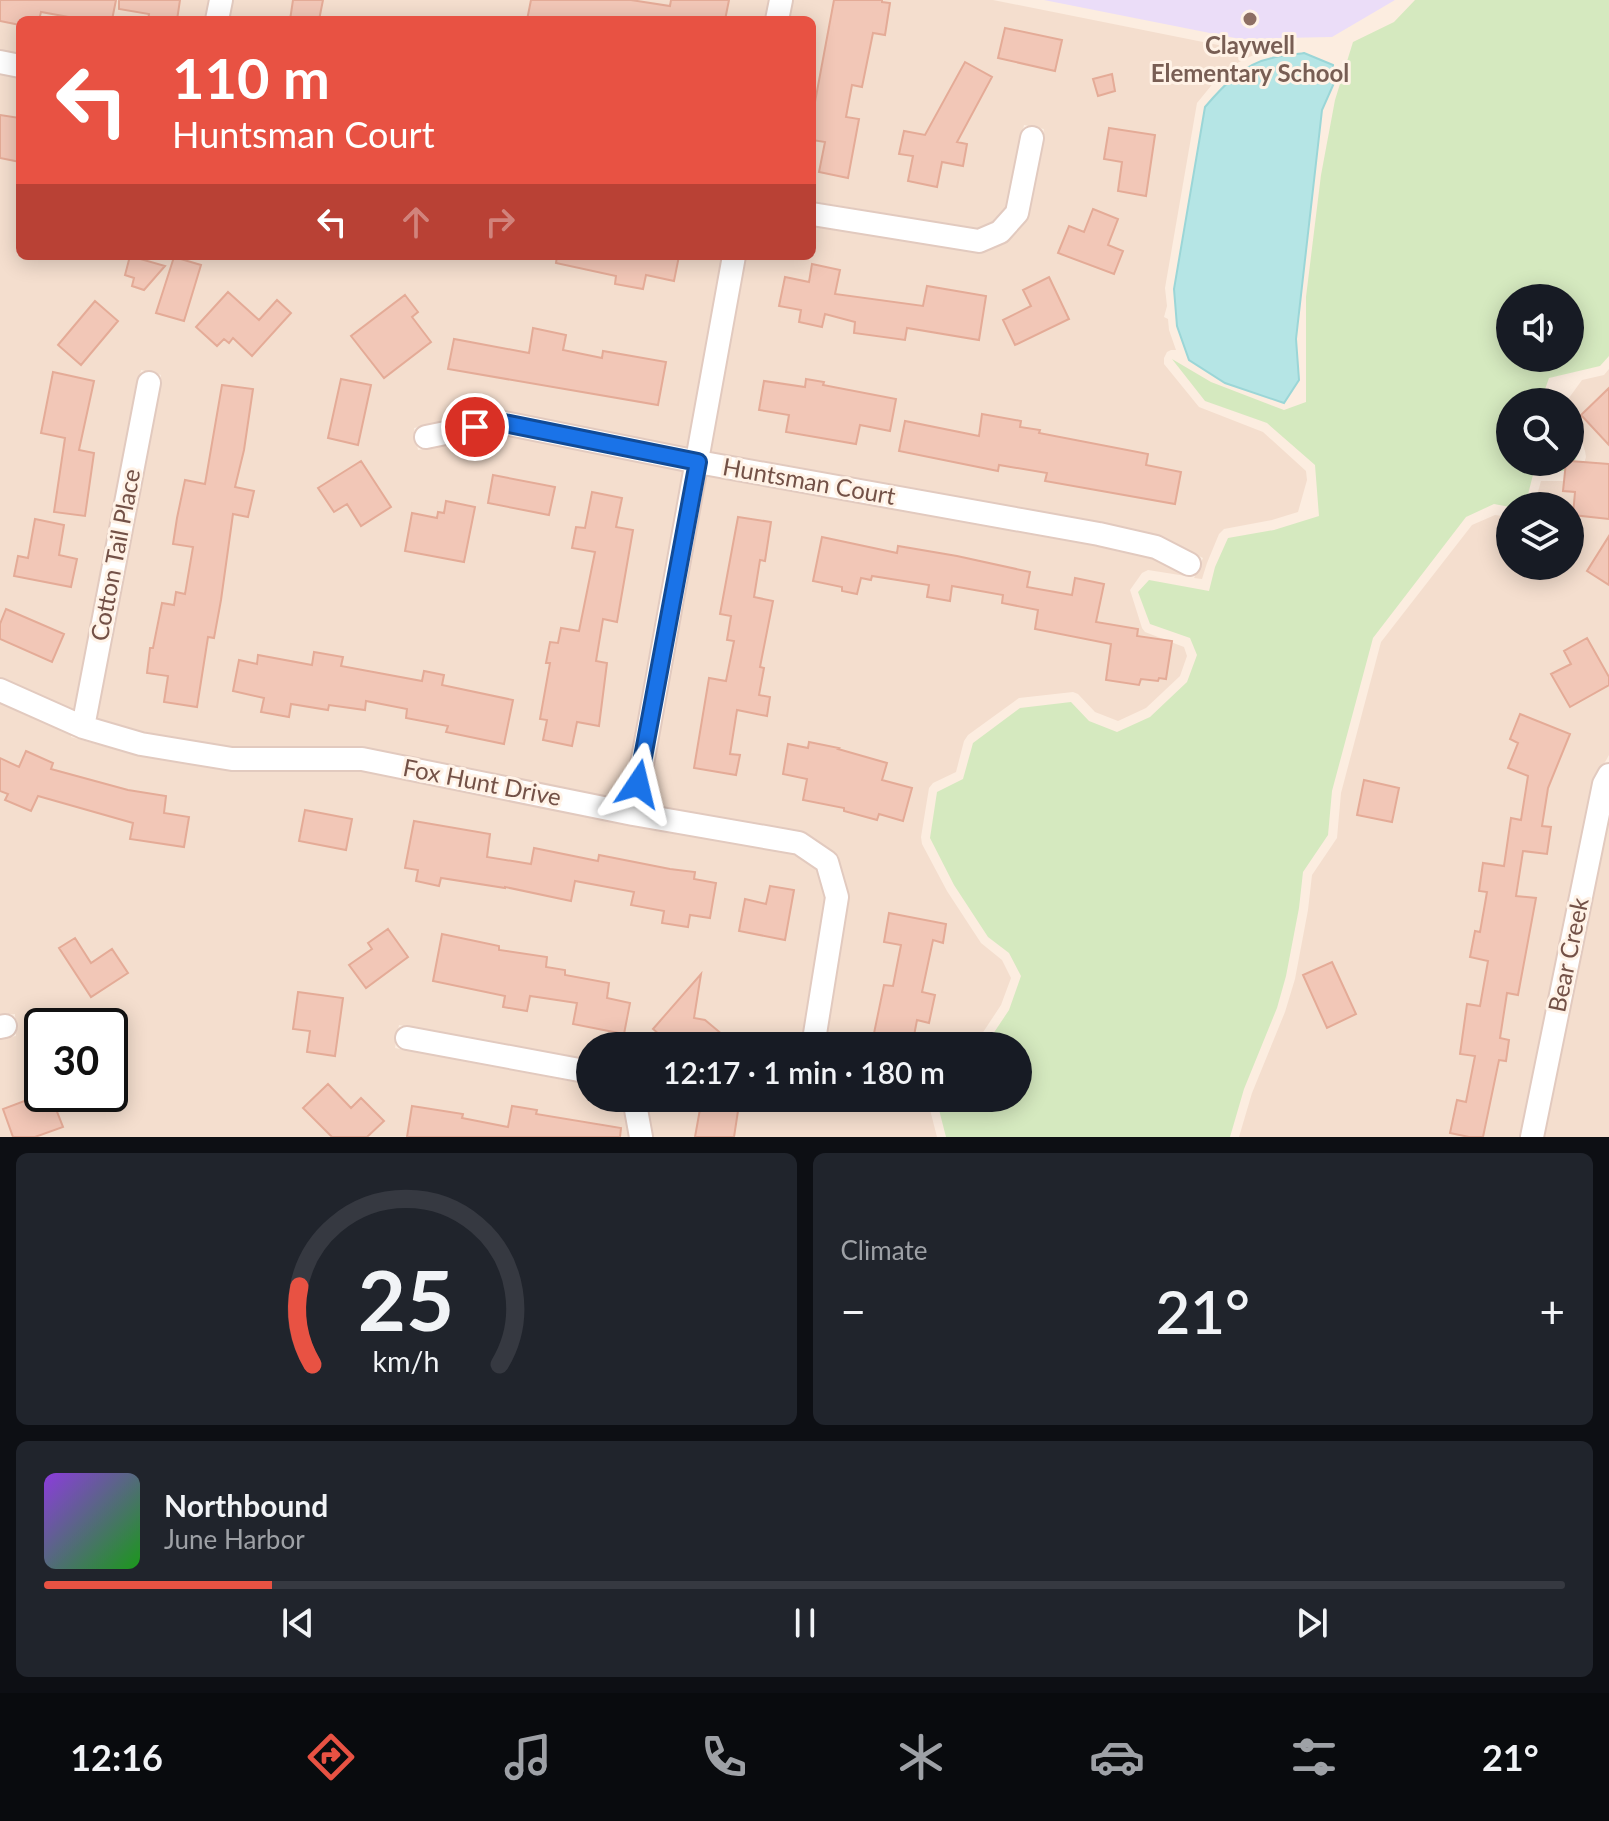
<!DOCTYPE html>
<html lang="en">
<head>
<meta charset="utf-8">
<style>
  body { margin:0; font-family:Lato,sans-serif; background:#20242c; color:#f1f3f6; height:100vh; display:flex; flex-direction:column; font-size:30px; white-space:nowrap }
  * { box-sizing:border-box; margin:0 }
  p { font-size:26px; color:#9ea1a6 }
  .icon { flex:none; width:44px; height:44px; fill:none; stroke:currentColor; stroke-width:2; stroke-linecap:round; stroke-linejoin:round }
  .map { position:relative; height:1137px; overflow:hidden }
  .side { display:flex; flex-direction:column; gap:16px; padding:16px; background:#0d0f14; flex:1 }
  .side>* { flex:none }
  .banner { position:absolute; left:16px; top:16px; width:800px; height:244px; border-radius:12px; box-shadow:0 4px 20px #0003; background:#e85243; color:#fff; overflow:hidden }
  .fabs { position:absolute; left:1496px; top:284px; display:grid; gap:16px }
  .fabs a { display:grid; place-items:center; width:88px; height:88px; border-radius:50%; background:#171b24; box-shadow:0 4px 20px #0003; font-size:40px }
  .speed { position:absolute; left:24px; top:1008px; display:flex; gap:16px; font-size:40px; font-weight:700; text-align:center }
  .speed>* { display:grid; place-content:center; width:104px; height:104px; border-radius:50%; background:#171b24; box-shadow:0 4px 20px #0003; line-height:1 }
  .speed .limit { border:4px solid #111; border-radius:12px; background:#fff; color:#111 }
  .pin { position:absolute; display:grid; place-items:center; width:68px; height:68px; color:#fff; margin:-34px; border:4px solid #fff; border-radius:50%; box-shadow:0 2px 8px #0007 }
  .me { position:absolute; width:88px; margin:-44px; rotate:10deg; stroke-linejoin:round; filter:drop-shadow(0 0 6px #0008) }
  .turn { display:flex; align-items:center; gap:28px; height:168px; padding:0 24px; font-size:36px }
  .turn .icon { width:104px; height:104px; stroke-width:2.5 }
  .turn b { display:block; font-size:56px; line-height:68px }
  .lanes { display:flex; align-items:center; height:76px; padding:0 24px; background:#0003; justify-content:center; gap:40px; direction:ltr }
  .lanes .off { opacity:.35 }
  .big { font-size:60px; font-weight:600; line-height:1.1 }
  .side .widget { flex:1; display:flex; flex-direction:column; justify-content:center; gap:12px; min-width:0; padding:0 28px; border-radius:12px; background:#20242c }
  .side .dial { align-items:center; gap:0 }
  .dial svg { height:208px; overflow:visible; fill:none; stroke:#363941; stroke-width:7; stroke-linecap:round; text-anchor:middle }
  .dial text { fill:#f1f3f6; stroke:none }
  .song { display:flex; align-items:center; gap:24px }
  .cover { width:96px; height:96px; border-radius:12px; background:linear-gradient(135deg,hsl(270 70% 55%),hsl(120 70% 35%)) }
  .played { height:8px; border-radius:4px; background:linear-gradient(90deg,#e85243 15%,#363941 15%) }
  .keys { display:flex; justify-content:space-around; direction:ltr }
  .heat { display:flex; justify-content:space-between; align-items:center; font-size:44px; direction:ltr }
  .side .tiles { flex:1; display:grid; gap:16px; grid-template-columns:1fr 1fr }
  .widget:last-child { grid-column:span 2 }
  .trip { position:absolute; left:576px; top:1032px; width:456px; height:80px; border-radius:40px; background:#171b24; box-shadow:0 4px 20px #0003; font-weight:600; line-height:80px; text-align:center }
  .dock { display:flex; height:128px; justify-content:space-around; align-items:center; background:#090b0e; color:#9ea1a6 }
  .dock .icon { width:56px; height:56px }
  .dock .active { color:#e85243 }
  .dock b { font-size:36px; color:#f1f3f6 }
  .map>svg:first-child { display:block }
  .residential { fill:#f4dece; fill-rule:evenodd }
  .education { fill:#ebddf8 }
  .green { fill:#d5e9bf; fill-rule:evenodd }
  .water { fill:#b5e5e5; stroke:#9bd6d7; stroke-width:2 }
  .building { fill:#f2c7b7; stroke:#e4ab97; stroke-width:2 }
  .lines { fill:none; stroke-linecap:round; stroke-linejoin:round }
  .minor-casing { stroke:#e2cabf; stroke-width:26 }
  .minor { stroke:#fff; stroke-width:22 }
  .route-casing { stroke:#114b97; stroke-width:20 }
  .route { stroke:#1a73e8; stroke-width:14 }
  .education-dot { fill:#8d6e63; stroke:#fff2e6; stroke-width:3 }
  .labels { text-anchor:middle; stroke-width:6; stroke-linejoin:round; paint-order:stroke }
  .education-label { font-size:24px; font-weight:bold; fill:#785e54; stroke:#fff2e6 }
  .street-label { font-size:24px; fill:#735147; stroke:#fff2e6 }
</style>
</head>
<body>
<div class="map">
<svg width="1609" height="1137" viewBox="0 0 1609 1137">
  <rect width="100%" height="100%" fill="#fcede0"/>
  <path class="residential" d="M 0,0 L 210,0 L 207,20 L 20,20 L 20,54 L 0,50 Z
    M 232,0 L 770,0 L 767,20 L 228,20 Z
    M 792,0 L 993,0 L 1238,49 L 1266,49 L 1231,66 L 1215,81 L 1197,103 L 1165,288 L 1167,306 L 1164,317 L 1168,319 L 1169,330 L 1176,350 L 1171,350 L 1167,352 L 1164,358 L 1164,364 L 1199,407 L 1263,432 L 1306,471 L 1307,480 L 1298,512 L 1272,520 L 1224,529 L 1219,534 L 1207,563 L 1202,579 L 1194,578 L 1203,558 L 1159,536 L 1101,523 L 710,452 L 745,256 L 812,256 L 812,225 L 977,253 L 983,252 L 1004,243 L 1024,220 L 1027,215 L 1044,129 L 1024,125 L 1007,207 L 994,222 L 978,229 L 812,201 L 812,20 L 788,20 Z
    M 0,73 L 20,77 L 20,256 L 723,256 L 690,448 L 502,410 L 414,428 L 418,450 L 499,434 L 686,472 L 624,800 L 364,748 L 233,747 L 143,732 L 96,718 L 161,375 L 141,370 L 76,711 L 0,677 Z
    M 1609,369 L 1609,755 L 1594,782 L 1521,1137 L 1239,1137 L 1252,1093 L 1285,1012 L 1295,979 L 1308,910 L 1312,875 L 1337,838 L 1341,793 L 1381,642 L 1472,525 L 1495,515 L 1510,517 L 1510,566 L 1570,566 L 1570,506 L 1534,506 L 1541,481 L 1572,481 L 1580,476 L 1586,457 L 1585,451 L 1576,424 L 1570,415 L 1570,402 L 1566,402 L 1582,380 L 1604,375 Z
    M 706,476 L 1096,546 L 1153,559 L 1186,576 L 1148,570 L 1142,573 L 1130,590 L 1142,628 L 1145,632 L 1184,647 L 1187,656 L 1180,676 L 1146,708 L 1118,721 L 1095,712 L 1078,694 L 1073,692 L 1019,698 L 968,735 L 964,741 L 956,772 L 933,783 L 929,788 L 921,837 L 922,844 L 947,891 L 981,943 L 1002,960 L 1011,978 L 1001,1005 L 974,1046 L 826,1046 L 824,1039 L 847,893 L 837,858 L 833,852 L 801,831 L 645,804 Z
    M 0,703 L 71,735 L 71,737 L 139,756 L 230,770 L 360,771 L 620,823 L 795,854 L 818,870 L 826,898 L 803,1039 L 804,1046 L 590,1046 L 590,1060 L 399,1025 L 395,1048 L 590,1085 L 590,1098 L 610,1098 L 625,1111 L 630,1137 L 0,1137 L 0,1039 L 16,1036 L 15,1014 L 0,1015 ZM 42,1026 L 110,1026 L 110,1094 L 42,1094 Z
    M 1609,812 L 1609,1137 L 1542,1137 Z
    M 643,1098 L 819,1098 L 822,1107 L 841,1098 L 927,1098 L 937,1137 L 651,1137 Z"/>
  <path class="education" d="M 1044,0 L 1395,0 L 1332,37 L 1240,39 Z"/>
  <path class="green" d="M 1415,0 L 1609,0 L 1609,356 L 1600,366 L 1549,378 L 1543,395 L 1548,402 L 1510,402 L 1510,462 L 1570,462 L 1570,435 L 1577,455 L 1572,471 L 1534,471 L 1525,506 L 1510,507 L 1494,504 L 1466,517 L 1373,638 L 1332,791 L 1328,835 L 1303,872 L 1299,908 L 1286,976 L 1277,1008 L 1244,1089 L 1230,1137 L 946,1137 L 936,1098 L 1018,1098 L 1018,1046 L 985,1046 L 1009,1010 L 1021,976 L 1009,953 L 988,937 L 954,885 L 930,838 L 937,792 L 963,779 L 973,743 L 1020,708 L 1071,702 L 1089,721 L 1117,732 L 1150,717 L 1187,682 L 1197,655 L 1190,638 L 1150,624 L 1138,592 L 1149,580 L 1209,591 L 1215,567 L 1228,538 L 1274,530 L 1319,516 L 1315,465 L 1267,423 L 1205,401 L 1172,359 L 1211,382 L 1284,410 L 1306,402 L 1306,297 L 1321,175 L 1335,100 L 1353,42 L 1394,22 ZM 1510,298 L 1570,298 L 1570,358 L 1510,358 Z"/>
  <path class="water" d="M 1304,53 L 1333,65 L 1334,83 L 1322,110 L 1296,339 L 1299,380 L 1284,403 L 1225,383 L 1189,360 L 1177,326 L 1174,289 L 1205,107 C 1223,86 1243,64 1272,58 C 1282,55 1294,55 1304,53 Z"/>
  <path class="building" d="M 0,0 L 116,0 L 112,20 L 85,20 L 41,12 L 39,20 L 20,20 L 20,25 L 0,21 Z
    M 119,0 L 180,0 L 177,20 L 148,20 L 149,14 L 119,9 Z
    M 293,0 L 323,0 L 319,20 L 290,20 Z
    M 531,0 L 631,0 L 670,6 L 671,0 L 729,0 L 725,20 L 527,20 Z
    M 834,0 L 882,0 L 882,2 L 890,3 L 885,35 L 873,33 L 862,87 L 852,85 L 846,117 L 859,119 L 848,178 L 819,172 L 825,142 L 812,140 L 812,118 Z
    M 1005,28 L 1062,40 L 1055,71 L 998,58 Z
    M 965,62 L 992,77 L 957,142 L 967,144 L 963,166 L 942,162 L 937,187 L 908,181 L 913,156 L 899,154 L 904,131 L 925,135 Z
    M 1112,74 L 1115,91 L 1098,96 L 1093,79 Z
    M 0,115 L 20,118 L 20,162 L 0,158 Z
    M 1109,128 L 1155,135 L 1146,196 L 1118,191 L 1122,162 L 1104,159 Z
    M 1093,209 L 1118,219 L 1108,245 L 1123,251 L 1114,274 L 1058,253 L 1069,226 L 1084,232 Z
    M 130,256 L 165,266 L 144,290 L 132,286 L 134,278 L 125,275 Z
    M 557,256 L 679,256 L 674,281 L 646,275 L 643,289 L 615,284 L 616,276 L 556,263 Z
    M 174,257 L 201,265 L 184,321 L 156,313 Z
    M 812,264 L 840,270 L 835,294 L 923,306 L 927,286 L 986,296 L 979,340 L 907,328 L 905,340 L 854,333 L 855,322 L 825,314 L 822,327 L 799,322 L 801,310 L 779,306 L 785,277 L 809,282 Z
    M 1049,277 L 1069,319 L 1015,345 L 1003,320 L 1031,306 L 1023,290 Z
    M 228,292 L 259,320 L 277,300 L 291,313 L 252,356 L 233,338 L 229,343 L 224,339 L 217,346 L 196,327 Z
    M 405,295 L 418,312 L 412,317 L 431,342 L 384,378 L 351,336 Z
    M 95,301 L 118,321 L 81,365 L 58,345 Z
    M 533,328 L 566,335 L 563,350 L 602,358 L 603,351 L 666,362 L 658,405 L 448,369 L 454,339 L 529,353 Z
    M 53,372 L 94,381 L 79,450 L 94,453 L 85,516 L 54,512 L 65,438 L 41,433 Z
    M 341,379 L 371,385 L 358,445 L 328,438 Z
    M 806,379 L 824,382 L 823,385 L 896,399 L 890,431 L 860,425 L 856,444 L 786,432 L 789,415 L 759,410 L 764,381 L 805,387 Z
    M 222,385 L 253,389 L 244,450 L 235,487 L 254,491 L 248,517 L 233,514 L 221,600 L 214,638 L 208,637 L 197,707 L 164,702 L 168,676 L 147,673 L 150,648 L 153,648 L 162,603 L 174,605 L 176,592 L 185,594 L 193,547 L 173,544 L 177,518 L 185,480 L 205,484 Z
    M 1609,388 L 1609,445 L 1581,415 Z
    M 982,414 L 1021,421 L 1020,427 L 1040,430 L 1039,433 L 1148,454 L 1146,465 L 1181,472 L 1175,504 L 1045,481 L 1047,473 L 999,465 L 998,471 L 899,451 L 905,421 L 979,436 Z
    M 361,461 L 391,507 L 361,526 L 347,504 L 334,512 L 318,488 Z
    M 1570,461 L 1609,464 L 1609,519 L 1573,515 L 1575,492 L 1563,491 L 1566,462 Z
    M 493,475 L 555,487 L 549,515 L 488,503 Z
    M 592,492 L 622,498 L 616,527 L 633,530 L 617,622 L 603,619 L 596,661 L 607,663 L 599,726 L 577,722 L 572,746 L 543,740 L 547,720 L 540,719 L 550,663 L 546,663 L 550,642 L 558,643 L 561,628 L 579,631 L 595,552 L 572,548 L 576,527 L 585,528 Z
    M 446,501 L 475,507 L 464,562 L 405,551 L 412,513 L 437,518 L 438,512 L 444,513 Z
    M 738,517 L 771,522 L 765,561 L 760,560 L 754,597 L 773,601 L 760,667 L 764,668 L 759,695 L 770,697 L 767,716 L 737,710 L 730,754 L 740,755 L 736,775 L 694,768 L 709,678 L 726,681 L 734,641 L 727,640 L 731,616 L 720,614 Z
    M 35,519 L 64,525 L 59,555 L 77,559 L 71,587 L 14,576 L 18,556 L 28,558 Z
    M 1609,536 L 1609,585 L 1587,571 Z
    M 822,537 L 897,553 L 898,546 L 957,556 L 1030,572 L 1027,587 L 1072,595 L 1075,578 L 1104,584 L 1096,622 L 1138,629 L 1137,636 L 1172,641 L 1166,679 L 1159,678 L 1158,681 L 1141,679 L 1139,685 L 1106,680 L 1111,644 L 1035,629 L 1038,610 L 1002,603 L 1003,595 L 952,586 L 950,601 L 927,597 L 929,585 L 872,576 L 871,580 L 861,578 L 857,594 L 842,591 L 842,587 L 813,581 Z
    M 6,609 L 64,634 L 52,662 L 0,639 L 0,624 Z
    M 1587,638 L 1609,677 L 1609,685 L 1570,707 L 1551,674 L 1571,664 L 1564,651 Z
    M 314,652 L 343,657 L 341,666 L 422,681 L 424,671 L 444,675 L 442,685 L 513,700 L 504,744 L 446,732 L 448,726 L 406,718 L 407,709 L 366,701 L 365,710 L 329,705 L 328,710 L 291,704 L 289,717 L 261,712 L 264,698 L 233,691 L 239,660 L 257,664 L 258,655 L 312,665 Z
    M 1520,714 L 1570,734 L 1548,788 L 1542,826 L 1551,827 L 1547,854 L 1523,851 L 1516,896 L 1536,898 L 1518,995 L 1507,993 L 1500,1038 L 1509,1040 L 1506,1061 L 1499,1060 L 1483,1137 L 1469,1137 L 1450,1133 L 1457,1100 L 1466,1102 L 1475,1056 L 1460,1054 L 1467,1004 L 1480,1006 L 1488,961 L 1470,957 L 1475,931 L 1480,932 L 1487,892 L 1479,891 L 1483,863 L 1504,866 L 1511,818 L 1521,820 L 1528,776 L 1508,768 L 1518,743 L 1510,739 Z
    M 809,742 L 839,748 L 838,749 L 887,763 L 882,780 L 912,788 L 903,821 L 879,814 L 877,820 L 844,811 L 844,808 L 803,800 L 807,779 L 783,774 L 788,744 L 808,748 Z
    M 26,751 L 53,763 L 51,769 L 128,790 L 166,796 L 164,813 L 189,817 L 184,847 L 130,839 L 133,823 L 38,796 L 31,811 L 5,800 L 8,794 L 0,791 L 0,758 L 19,767 Z
    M 1364,780 L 1399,788 L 1392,822 L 1357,815 Z
    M 305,810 L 352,819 L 346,850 L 299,841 Z
    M 414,821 L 490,834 L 487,857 L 531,864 L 534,848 L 598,861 L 599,855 L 670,869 L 695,872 L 694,879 L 716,883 L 710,918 L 690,915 L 688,927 L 662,923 L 664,911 L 631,905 L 634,892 L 575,881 L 571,901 L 505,887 L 505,888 L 441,878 L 439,886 L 416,881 L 418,870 L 405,868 Z
    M 770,886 L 794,890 L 785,940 L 739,931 L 745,899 L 766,904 Z
    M 889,913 L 946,924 L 943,943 L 933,940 L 922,992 L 935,995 L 929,1023 L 917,1020 L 912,1046 L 886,1046 L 872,1043 L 884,985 L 893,986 L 901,945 L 884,942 Z
    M 388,929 L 408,957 L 366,988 L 349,965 L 372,949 L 368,943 Z
    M 442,934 L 499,946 L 499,950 L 547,957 L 546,967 L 565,970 L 565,975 L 609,983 L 607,998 L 630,1003 L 624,1034 L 573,1024 L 577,1003 L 530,996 L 527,1011 L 503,1007 L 505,996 L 433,981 Z
    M 75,938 L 91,963 L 112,949 L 128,973 L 91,997 L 59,948 Z
    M 1332,962 L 1356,1014 L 1327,1028 L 1303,975 Z
    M 701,974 L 694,1018 L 705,1020 L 723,1035 L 713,1046 L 661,1046 L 666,1040 L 653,1029 Z
    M 298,992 L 343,998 L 335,1056 L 307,1052 L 310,1031 L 293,1029 Z
    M 328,1084 L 351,1108 L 361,1098 L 384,1121 L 367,1137 L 332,1137 L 303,1108 Z
    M 43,1094 L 50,1094 L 63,1127 L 35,1137 L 13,1137 L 3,1109 Z
    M 702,1098 L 740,1098 L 734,1137 L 695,1137 Z
    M 412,1106 L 463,1114 L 462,1118 L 508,1127 L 512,1106 L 537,1110 L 536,1114 L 621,1128 L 620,1137 L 407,1137 Z"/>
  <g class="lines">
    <g class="minor-casing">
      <path id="minor" d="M 217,20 L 221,0
        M 777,20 L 781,0
        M 0,62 L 20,66
        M 812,214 L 979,241 L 1000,232 L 1017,213 L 1032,138
        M 426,437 L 499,422 L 698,462 L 1099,534 L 1156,547 L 1189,564
        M 0,690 L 83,727 L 141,744 L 232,759 L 362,759 L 633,814 L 799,843 L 827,862 L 837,897 L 814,1040 L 815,1046
        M 83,727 L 149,383
        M 633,814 L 734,256
        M 0,1027 L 5,1026
        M 407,1038 L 590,1072
        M 628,1098 L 635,1104 L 641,1137
        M 1532,1137 L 1604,784 L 1609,775"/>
    </g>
    <use href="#minor" class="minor"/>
  </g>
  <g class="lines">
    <g class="route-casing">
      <path id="route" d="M 475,427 L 499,422 L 698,462 L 638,784"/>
    </g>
    <use href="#route" class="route"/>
  </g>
  <circle class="education-dot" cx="1250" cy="19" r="8"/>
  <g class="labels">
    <g class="education-label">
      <text x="1250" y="54">Claywell<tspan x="1250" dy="28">Elementary School</tspan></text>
    </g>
    <g class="street-label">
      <text transform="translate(809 482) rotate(10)" y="8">Huntsman Court</text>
      <text transform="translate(116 555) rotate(-79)" y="8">Cotton Tail Place</text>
      <text transform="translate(482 783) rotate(11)" y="8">Fox Hunt Drive</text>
      <text transform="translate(1569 955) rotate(-78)" y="8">Bear Creek</text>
    </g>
  </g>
</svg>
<div class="fabs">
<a><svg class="icon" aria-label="sound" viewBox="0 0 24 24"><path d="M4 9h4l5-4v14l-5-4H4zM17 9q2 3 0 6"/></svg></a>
<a><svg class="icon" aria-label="search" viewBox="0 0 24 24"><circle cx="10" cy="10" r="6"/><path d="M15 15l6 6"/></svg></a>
<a><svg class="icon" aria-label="layers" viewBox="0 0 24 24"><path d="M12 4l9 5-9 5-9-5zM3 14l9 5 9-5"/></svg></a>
</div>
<div class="speed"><div class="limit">30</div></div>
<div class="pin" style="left:475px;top:427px;background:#d93025"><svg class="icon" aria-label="arrive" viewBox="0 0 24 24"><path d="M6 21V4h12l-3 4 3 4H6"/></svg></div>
<svg class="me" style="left:638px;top:784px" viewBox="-20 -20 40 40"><path d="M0-17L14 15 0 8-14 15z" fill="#1a73e8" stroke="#fff" stroke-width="4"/></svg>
<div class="trip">12:17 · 1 min · 180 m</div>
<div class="banner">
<div class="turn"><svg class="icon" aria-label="left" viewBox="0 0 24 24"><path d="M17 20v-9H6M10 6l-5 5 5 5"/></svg><div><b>110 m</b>Huntsman Court</div></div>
<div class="lanes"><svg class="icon" aria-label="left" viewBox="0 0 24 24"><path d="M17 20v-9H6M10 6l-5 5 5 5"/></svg><svg class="icon off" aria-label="ahead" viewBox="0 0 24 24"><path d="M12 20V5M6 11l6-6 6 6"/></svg><svg class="icon off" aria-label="right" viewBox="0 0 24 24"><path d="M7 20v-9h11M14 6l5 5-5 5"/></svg></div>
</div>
</div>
<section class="side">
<div class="tiles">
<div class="widget dial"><svg viewBox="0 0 100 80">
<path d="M14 69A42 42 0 1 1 86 69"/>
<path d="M14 69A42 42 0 0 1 9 39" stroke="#e85243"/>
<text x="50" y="56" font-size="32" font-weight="700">25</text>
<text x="50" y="72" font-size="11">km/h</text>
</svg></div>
<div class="widget"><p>Climate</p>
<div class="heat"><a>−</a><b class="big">21°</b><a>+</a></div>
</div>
<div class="widget">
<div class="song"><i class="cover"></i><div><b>Northbound</b><p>June Harbor</p></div></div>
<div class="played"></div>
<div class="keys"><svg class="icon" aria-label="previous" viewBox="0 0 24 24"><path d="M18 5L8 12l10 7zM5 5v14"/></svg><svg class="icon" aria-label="pause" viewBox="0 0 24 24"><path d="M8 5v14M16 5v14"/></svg><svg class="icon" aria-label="next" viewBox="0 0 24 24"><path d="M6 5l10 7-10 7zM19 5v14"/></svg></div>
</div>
</div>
</section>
<nav class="dock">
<b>12:16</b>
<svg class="icon active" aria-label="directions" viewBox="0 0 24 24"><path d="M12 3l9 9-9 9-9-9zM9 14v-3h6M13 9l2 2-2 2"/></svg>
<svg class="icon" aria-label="music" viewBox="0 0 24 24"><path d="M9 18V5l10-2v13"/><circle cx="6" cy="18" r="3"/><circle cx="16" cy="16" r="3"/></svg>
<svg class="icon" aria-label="phone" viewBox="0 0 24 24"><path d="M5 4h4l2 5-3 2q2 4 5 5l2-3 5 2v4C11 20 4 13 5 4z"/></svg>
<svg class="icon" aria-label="climate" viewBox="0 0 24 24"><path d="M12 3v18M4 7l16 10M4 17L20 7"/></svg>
<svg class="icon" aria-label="car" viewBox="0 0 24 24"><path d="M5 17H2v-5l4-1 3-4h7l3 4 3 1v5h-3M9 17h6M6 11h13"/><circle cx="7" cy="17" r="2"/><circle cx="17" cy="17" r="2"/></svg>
<svg class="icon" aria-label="filters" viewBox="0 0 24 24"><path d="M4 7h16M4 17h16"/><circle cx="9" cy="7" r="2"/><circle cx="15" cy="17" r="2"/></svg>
<b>21°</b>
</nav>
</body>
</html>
